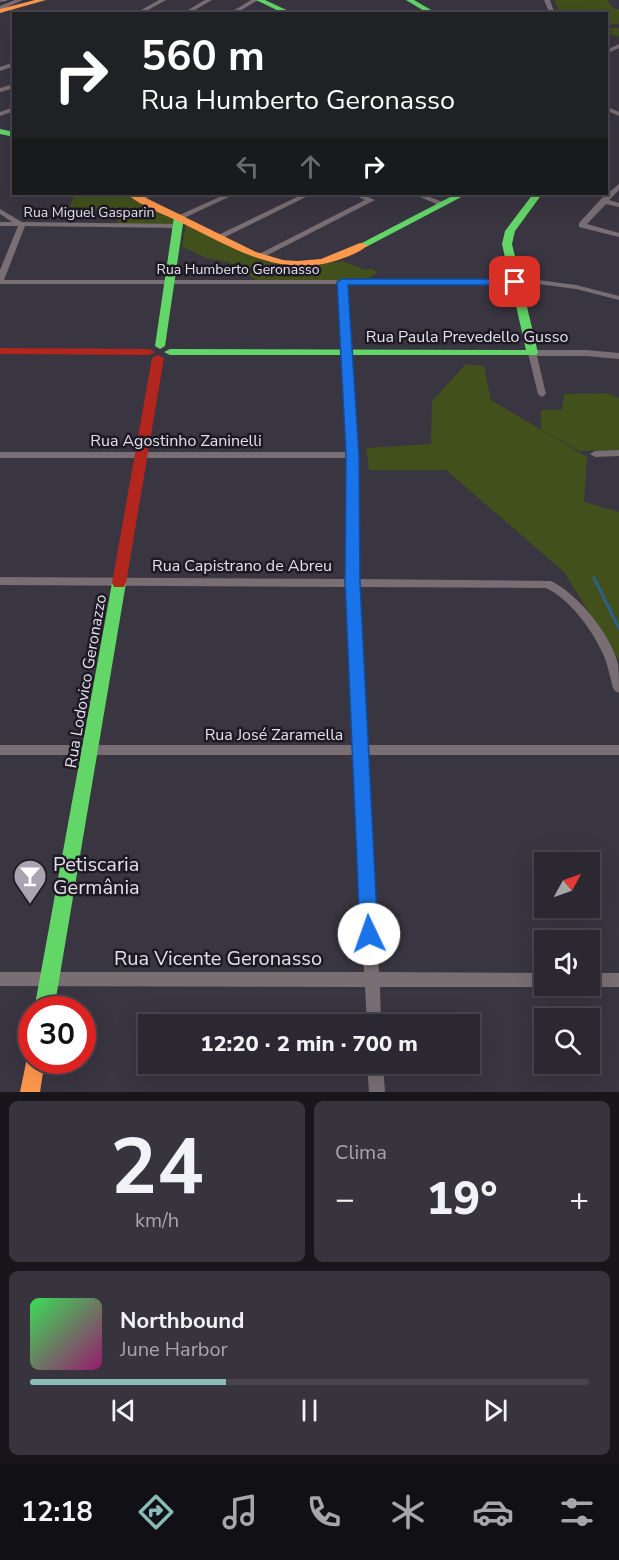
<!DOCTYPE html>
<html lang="pt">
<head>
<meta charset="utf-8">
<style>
  body { margin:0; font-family:"Nunito Sans",sans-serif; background:#37343d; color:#f1f3f6; height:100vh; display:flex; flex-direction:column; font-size:22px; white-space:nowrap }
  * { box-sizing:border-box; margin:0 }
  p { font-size:20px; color:#a6a6ab }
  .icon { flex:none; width:33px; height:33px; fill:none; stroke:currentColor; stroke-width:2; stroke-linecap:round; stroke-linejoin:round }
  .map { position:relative; height:1092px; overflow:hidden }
  .details { display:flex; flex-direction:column; gap:9px; padding:9px; background:#18161b; flex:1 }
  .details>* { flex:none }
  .guide { position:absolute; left:12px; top:12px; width:596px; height:183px; border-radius:0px; box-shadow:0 6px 24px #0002,0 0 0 2px #47444d; background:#202124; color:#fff; overflow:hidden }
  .needle { width:39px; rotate:50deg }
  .buttons { position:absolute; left:534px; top:852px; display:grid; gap:12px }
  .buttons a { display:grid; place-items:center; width:66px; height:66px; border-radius:0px; background:#2b2831; box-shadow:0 6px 24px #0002,0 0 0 2px #47444d; font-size:30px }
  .speed { position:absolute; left:18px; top:996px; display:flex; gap:12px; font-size:30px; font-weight:700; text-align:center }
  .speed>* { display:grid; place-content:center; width:78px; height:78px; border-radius:50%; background:#2b2831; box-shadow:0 6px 24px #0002,0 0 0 2px #47444d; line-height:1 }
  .speed .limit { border:9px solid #d22; background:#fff; color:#111 }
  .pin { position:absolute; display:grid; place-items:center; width:51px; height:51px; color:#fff; margin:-26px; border-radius:12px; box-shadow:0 3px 9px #0006 }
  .me { position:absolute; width:66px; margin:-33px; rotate:357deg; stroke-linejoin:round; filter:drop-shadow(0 0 4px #0008) }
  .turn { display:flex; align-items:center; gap:21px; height:126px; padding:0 30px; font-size:27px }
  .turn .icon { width:78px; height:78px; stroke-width:2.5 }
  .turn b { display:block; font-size:42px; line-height:51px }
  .lanes { display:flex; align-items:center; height:57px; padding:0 30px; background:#0003; justify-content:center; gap:30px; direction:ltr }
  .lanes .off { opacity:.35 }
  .big { font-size:45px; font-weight:800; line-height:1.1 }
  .details .widget { flex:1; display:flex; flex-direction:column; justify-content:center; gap:9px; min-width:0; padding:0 21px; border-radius:9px; background:#37343d }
  .details .dial { align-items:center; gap:0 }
  .dial b { font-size:78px; line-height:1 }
  .song { display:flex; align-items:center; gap:18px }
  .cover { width:72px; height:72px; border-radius:9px; background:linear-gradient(135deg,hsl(130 70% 55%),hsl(320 70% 35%)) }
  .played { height:6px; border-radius:3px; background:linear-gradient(90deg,#8bbbb9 35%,#47444d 35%) }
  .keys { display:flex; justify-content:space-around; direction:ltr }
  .heat { display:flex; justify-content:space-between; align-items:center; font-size:33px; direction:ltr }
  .details .tiles { flex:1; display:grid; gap:9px; grid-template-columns:1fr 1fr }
  .widget:last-child { grid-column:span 2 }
  .trip { position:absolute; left:138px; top:1014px; width:342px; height:60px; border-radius:0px; background:#2b2831; box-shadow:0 6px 24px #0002,0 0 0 2px #47444d; font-weight:800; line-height:60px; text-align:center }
  .dock { display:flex; height:96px; justify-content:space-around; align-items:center; background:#111014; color:#a6a6ab }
  .dock .icon { width:42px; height:42px }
  .dock .current { color:#8bbbb9 }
  .dock b { font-size:27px; color:#f1f3f6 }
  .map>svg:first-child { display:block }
  .green { fill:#42501c }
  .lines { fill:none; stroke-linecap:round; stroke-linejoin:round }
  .stream { stroke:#2b608d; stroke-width:3 }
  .street { fill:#796e73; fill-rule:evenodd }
  .fast { fill:#63d668; fill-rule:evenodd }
  .slow { fill:#ff974d; fill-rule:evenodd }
  .jam { fill:#b3261e; fill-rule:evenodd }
  .rail { stroke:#7a7178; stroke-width:1.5; stroke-dasharray:7 3; stroke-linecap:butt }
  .route { fill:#1a73e8; stroke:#114b97; stroke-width:1.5 }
  .labels { text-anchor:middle; stroke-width:5; stroke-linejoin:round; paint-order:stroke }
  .far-street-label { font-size:14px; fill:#e4dfee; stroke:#1e1a24 }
  .street-label { font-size:16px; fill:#e4dfee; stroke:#1e1a24 }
  .near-poi-label { font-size:20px; fill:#e4dfee; stroke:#1e1a24; text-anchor:start }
  .near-street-label { font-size:20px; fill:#e4dfee; stroke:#1e1a24 }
</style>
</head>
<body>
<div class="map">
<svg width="619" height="1092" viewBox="0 0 619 1092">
  <rect width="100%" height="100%" fill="#393541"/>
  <path class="green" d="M 554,0 L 607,0 L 614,9 L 619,9 L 619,24 L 608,25 L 610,28 L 619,28 L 619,37 L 606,33 L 606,14 L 560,13 Z
    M 66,194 L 127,194 L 175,218 L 175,224 L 117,224 L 119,211 L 69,208 L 74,196 Z
    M 186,223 L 266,262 L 301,267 L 342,261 L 366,270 L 370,268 L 378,272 L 366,280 L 256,280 L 228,262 L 207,258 L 182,247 Z
    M 466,364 L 484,366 L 491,400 L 587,457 L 584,502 L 619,512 L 619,661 L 564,572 L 446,470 L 369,470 L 366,448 L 431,444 L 432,401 Z
    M 606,393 L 619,398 L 619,450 L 579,451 L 541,429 L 541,410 L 562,410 L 564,394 Z"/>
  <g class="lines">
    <path class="stream" d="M 594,578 L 619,628"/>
    <path class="street" d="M 15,0 L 23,0 L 0,10 L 0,6 Z
      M 159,0 L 166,0 L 141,14 L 134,14 Z
      M 205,0 L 212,0 L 188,14 L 181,14 Z
      M 251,0 L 258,0 L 235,14 L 228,14 Z
      M 544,0 L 550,0 L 555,14 L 550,14 Z
      M 619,44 L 619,48 L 606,54 L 606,50 Z
      M 14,62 L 14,66 L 0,71 L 0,67 Z
      M 14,84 L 14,88 L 0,92 L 0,88 Z
      M 14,107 L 14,111 L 0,116 L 0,112 Z
      M 610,108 L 619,112 L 619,116 L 608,111 L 608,109 Z
      M 619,184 L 619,190 L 609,200 L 619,203 L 619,207 L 606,204 L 587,224 L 619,233 L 619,237 L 579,227 L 579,223 L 601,199 Z
      M 148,194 L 157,194 L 142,200 L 138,198 Z
      M 226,194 L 235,194 L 182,219 L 175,217 Z
      M 303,194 L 312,194 L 221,239 L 214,237 Z
      M 352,194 L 361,194 L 375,200 L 262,258 L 255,256 L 365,200 Z
      M 413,194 L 422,194 L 448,204 L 441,206 Z
      M 0,209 L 22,222 L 179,224 L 183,226 L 179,228 L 25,226 L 4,280 L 538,280 L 576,285 L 619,296 L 619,300 L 576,289 L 538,284 L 346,284 L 358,455 L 358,579 L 551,581 C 578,594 611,635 618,664 C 619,673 619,684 619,693 L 615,691 L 613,688 C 610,677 608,666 604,656 C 593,631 571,600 546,588 L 359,587 L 367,745 L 619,745 L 619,755 L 368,755 L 379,972 L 544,973 L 544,986 L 548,986 L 544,987 L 380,987 L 381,1024 L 367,1024 L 365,987 L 0,986 L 0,972 L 364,972 L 355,755 L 0,755 L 0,745 L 354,745 L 348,587 L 0,585 L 0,577 L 348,579 L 348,458 L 0,458 L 0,452 L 348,452 L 338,284 L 0,284 L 0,270 L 18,226 L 0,226 L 0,222 L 12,222 L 0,214 Z
      M 532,350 L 586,350 L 619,353 L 619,359 L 586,356 L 537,356 L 546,394 L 542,397 L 538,394 L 528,353 Z
      M 619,450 L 619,456 L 595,457 L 590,454 L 595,451 Z
      M 590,973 L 619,973 L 619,987 L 590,987 L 586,986 L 590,986 Z
      M 367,1064 L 383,1064 L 385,1092 L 369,1092 Z"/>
    <path class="fast" d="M 256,0 L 265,0 L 295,14 L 285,14 Z
      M 406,0 L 414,0 L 438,14 L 429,14 Z
      M 0,129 L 14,132 L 14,137 L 0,134 Z
      M 456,194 L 467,194 L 366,247 L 358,245 Z
      M 533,194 L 542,194 L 515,231 L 512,244 L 538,353 L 536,355 L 170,355 L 164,352 L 170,349 L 526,350 L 502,244 L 505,231 Z
      M 179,214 L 184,217 L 165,346 L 160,349 L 155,346 L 174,217 Z
      M 119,578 L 124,579 L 126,583 L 54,1010 L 34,1010 L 112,583 L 114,579 Z"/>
    <path class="slow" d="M 35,0 L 46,0 L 0,13 L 0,9 Z
      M 127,194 L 138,194 L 256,252 L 283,260 L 297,261 L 321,259 L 360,243 L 368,245 C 360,253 346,257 335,261 C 280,278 233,248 184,224 C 166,215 142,207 127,194 Z
      M 32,1051 L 32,1060 L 45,1060 L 40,1092 L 20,1092 L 28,1053 Z"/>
    <path class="jam" d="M 0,348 L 149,349 L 155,352 L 149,355 L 0,354 Z
      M 158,355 L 164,358 L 126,583 L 124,587 L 114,587 L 112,583 L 152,358 Z"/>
    <path class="rail" d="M 0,1 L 7,0"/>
  </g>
  <path class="route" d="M 342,279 L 515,279 L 520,282 L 515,285 L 348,285 L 359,455 L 360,582 L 378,934 L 376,940 L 369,943 L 363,940 L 360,934 L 345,582 L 346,455 L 337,282 Z"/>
  <defs>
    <g id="bar-pin" transform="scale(1.725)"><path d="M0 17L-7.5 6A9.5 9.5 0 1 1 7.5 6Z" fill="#a8a4b1" stroke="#1e1a24"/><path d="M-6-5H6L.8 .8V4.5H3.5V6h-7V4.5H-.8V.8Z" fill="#fff"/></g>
  </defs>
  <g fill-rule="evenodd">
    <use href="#bar-pin" x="30" y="876"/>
  </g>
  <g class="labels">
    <g class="far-street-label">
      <text x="89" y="217">Rua Miguel Gasparin</text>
      <text x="238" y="274">Rua Humberto Geronasso</text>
    </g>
    <g class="street-label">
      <text x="467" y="342">Rua Paula Prevedello Gusso</text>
      <text x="176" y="446">Rua Agostinho Zaninelli</text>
      <text x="242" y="571">Rua Capistrano de Abreu</text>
      <text transform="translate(85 681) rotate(-80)" y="6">Rua Lodovico Geronazzo</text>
      <text x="274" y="740">Rua José Zaramella</text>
    </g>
    <g class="near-poi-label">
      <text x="53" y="871">Petiscaria<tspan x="53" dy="23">Germânia</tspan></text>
    </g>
    <g class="near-street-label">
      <text x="218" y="965">Rua Vicente Geronasso</text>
    </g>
  </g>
</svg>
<div class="buttons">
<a><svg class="needle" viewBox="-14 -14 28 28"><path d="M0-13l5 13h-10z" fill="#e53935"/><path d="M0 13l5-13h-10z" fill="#a6a6ab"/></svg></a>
<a><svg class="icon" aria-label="sound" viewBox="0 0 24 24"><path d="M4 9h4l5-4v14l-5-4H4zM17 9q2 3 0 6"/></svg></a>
<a><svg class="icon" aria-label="search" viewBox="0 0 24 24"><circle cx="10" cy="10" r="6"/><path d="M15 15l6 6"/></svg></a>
</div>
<div class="speed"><div class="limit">30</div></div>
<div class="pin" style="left:515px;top:282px;background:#d93025"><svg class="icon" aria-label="arrive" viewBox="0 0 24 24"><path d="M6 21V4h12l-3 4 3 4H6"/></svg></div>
<svg class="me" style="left:369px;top:934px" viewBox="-20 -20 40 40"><circle r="19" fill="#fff"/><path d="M0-13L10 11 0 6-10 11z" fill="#1a73e8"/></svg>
<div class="trip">12:20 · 2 min · 700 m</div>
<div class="guide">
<div class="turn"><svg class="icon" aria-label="right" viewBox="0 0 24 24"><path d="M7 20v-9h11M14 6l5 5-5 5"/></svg><div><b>560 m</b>Rua Humberto Geronasso</div></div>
<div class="lanes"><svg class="icon off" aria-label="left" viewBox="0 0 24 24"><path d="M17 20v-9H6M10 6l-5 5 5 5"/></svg><svg class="icon off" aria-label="ahead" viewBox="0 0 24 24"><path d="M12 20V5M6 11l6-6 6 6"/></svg><svg class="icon" aria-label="right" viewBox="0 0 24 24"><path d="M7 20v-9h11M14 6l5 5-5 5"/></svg></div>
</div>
</div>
<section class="details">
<div class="tiles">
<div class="widget dial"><b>24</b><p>km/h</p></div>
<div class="widget"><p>Clima</p>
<div class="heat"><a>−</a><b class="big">19°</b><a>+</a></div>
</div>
<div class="widget">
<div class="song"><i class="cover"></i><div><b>Northbound</b><p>June Harbor</p></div></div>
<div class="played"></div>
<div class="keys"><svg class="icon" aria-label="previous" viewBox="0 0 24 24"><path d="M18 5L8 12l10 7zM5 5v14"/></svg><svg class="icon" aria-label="pause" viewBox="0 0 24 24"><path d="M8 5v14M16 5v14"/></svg><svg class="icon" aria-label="next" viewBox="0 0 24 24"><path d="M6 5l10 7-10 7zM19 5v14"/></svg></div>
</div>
</div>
</section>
<nav class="dock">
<b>12:18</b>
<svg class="icon current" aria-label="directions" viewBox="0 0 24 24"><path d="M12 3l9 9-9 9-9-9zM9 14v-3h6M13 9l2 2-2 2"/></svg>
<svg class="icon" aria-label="music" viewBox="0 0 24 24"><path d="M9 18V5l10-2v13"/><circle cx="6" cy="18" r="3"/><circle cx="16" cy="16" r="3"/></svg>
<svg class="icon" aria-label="phone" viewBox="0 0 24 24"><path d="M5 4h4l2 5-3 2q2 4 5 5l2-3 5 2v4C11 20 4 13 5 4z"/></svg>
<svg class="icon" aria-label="climate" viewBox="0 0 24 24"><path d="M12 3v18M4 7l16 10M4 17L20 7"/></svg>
<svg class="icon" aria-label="car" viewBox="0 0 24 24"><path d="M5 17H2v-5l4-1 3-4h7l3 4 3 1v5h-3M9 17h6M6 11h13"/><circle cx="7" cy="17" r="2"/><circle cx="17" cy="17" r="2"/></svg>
<svg class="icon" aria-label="filters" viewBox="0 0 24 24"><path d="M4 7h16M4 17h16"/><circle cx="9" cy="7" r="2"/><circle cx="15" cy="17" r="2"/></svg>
</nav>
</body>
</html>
